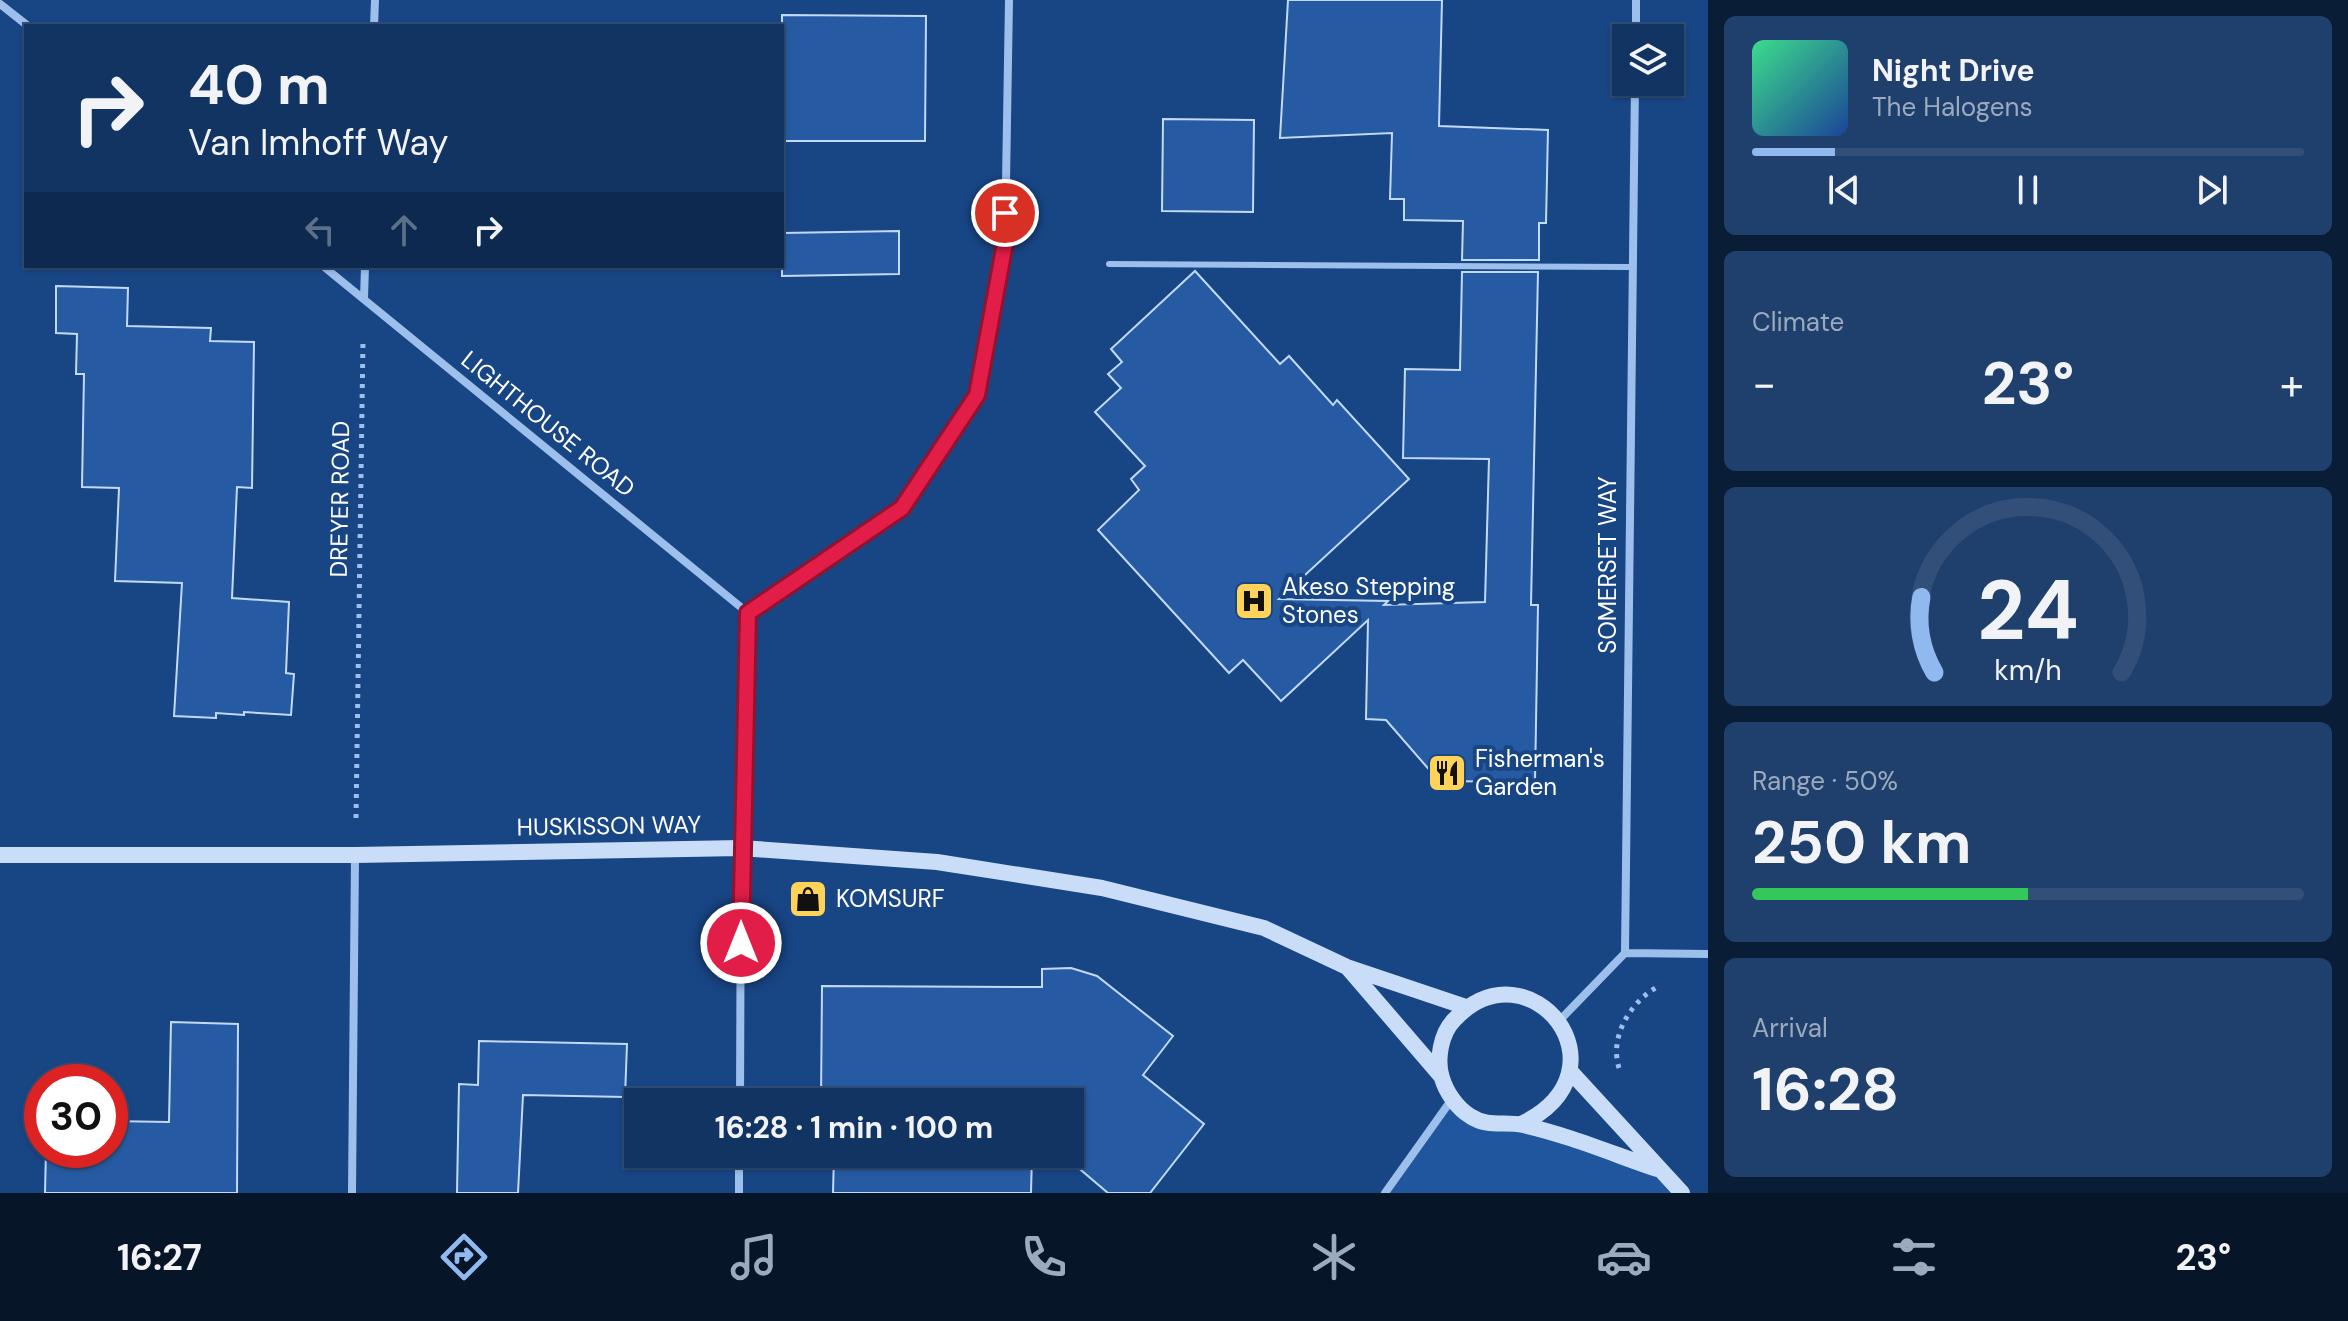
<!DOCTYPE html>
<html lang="en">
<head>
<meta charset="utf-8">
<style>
  body { margin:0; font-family:"DM Sans",sans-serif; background:#1f3f6c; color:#f1f3f6; height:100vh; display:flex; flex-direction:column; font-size:30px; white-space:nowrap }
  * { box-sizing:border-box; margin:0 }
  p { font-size:26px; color:#9caabe }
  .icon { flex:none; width:44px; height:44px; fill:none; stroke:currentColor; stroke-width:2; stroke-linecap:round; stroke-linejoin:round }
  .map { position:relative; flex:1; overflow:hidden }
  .drawer { display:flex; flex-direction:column; gap:16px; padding:16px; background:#0a1d36; width:640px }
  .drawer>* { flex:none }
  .hud { position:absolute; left:24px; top:24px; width:760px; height:244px; border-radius:0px; box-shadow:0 2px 6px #0004,0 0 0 2px #314f78; background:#123463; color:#f1f3f6; overflow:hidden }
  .fabs { position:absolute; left:1612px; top:24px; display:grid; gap:16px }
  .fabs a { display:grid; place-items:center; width:72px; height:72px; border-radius:0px; background:#123463; box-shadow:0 2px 6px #0004,0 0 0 2px #314f78; font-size:40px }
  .speed { position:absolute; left:24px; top:1064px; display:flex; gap:16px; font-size:40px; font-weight:700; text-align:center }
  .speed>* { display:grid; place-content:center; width:104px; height:104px; border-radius:50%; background:#123463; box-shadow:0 2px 6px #0004,0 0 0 2px #314f78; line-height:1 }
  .speed .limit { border:12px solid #d22; background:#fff; color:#111 }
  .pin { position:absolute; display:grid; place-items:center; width:68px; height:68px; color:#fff; margin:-34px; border:4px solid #fff; border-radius:50%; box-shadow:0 2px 8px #0007 }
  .me { position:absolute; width:88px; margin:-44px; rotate:0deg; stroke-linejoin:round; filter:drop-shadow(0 0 6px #0008) }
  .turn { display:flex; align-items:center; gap:28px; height:168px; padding:0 32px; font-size:36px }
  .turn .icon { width:104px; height:104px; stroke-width:2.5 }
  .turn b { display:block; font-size:56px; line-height:68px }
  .lanes { display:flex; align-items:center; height:76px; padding:0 32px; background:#0003; justify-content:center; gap:40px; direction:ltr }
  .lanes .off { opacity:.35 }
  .big { font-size:60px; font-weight:700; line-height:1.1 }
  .drawer .tile { flex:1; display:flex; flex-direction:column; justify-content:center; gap:12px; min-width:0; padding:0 28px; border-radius:12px; background:#1f3f6c }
  .drawer .dial { align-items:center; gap:0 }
  .dial svg { height:208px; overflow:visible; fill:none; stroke:#314f78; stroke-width:7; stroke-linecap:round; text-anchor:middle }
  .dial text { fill:#f1f3f6; stroke:none }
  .song { display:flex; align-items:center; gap:24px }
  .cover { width:96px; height:96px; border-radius:12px; background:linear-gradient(135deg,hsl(150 70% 55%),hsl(220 70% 35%)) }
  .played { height:8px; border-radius:4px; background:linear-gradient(90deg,#90b9f0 15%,#314f78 15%) }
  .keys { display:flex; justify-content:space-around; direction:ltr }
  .heat { display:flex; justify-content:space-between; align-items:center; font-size:44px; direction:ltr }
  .charge { height:12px; border-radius:6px; background:linear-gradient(90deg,#34c759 50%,#314f78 0) }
  .trip { position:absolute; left:624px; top:1088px; width:460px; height:80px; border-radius:0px; background:#123463; box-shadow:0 2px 6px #0004,0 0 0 2px #314f78; font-weight:700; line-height:80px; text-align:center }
  .dock { display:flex; height:128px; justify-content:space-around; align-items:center; background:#071528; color:#9caabe }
  .dock .icon { width:56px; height:56px }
  .dock .selected { color:#90b9f0 }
  .dock b { font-size:36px; color:#f1f3f6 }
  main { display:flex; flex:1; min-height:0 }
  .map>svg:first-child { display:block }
  .green { fill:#20569d }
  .building { fill:#265ba3; stroke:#c2daf9; stroke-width:2 }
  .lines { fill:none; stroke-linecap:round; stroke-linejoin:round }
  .path { stroke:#9dbfec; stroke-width:5; stroke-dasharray:4 6; stroke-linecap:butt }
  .service { stroke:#9dbfec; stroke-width:6 }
  .minor { stroke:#9dbfec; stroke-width:8 }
  .secondary { stroke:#c9ddf9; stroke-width:16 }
  .route-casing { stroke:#92132f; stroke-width:20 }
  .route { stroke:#e11d48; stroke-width:14 }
  .labels { text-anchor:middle; stroke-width:8; stroke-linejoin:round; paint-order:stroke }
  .street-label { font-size:24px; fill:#fff; stroke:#184584 }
  .poi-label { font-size:24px; fill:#fff; stroke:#184584; text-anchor:start }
</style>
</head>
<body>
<main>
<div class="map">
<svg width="1708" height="1193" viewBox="0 0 1708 1193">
  <rect width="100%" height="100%" fill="#184584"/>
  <path class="green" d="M 1452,1099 L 1471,1117 L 1657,1169 L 1682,1193 L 1385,1193 Z"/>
  <path class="building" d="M 1288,0 L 1442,0 L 1439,126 L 1548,130 L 1546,223 L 1539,223 L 1539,260 L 1462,260 L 1463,221 L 1404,220 L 1404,199 L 1390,199 L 1392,133 L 1280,138 Z
    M 782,15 L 926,16 L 925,141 L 782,141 Z
    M 1163,119 L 1254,120 L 1253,212 L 1162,211 Z
    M 899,231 L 899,274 L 782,276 L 782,233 Z
    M 1195,271 L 1280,364 L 1289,356 L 1333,405 L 1337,400 L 1409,479 L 1279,599 L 1388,601 L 1384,605 L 1485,602 L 1489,459 L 1403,458 L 1405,369 L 1460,370 L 1462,272 L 1538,272 L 1531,605 L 1538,605 L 1535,782 L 1439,781 L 1386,720 L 1366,719 L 1368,620 L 1281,701 L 1243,660 L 1229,673 L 1098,530 L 1139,490 L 1131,479 L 1145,466 L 1095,412 L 1121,388 L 1108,374 L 1122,362 L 1111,349 Z
    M 56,286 L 128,288 L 127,326 L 211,328 L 210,341 L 254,342 L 252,488 L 237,487 L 232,598 L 289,602 L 286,673 L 294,674 L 291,715 L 244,712 L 244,715 L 216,713 L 216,718 L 174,716 L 182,583 L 115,581 L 119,488 L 82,487 L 84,374 L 76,374 L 77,334 L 56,333 Z
    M 1071,968 L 1097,976 L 1173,1036 L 1143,1075 L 1204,1124 L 1150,1193 L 1108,1193 L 1062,1154 L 1070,1154 L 1070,1102 L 821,1102 L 822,986 L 1042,987 L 1042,969 Z
    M 171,1022 L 238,1024 L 237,1193 L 45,1193 L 46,1150 L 110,1150 L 110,1121 L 169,1122 Z
    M 479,1041 L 627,1044 L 625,1097 L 523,1095 L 518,1193 L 457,1193 L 459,1084 L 478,1085 Z
    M 834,1154 L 1032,1154 L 1031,1193 L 833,1193 Z"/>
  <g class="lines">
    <path class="path" d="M 356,818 L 363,340
      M 1619,1068 C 1609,1036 1631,1002 1657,987"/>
    <path class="service" d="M 1109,264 L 1630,267"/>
    <path class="minor" d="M 0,4 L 28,26
      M 374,26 L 375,0
      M 1636,38 L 1636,0
      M 323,266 L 748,613
      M 364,299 L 365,266
      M 748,613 L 902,508 L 977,395 L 1005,243 L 1009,0
      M 1625,953 L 1708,954
      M 1559,1021 L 1625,953 L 1635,82
      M 740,1102 L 741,848 L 748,613
      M 352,1193 L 355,856
      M 739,1193 L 739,1154
      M 1385,1193 L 1452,1099"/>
    <path class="secondary" d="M 0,855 L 355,855 L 741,848 L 937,862 L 1102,888 L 1264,928 L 1347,967 L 1466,1007
      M 1348,968 L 1441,1076
      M 1570,1071 L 1682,1193
      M 1521,1124 C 1634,1070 1529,940 1454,1020 C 1441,1033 1436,1060 1442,1078 C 1446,1092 1457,1108 1470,1116 C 1488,1128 1505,1121 1523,1125 C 1568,1135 1613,1154 1657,1169"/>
  </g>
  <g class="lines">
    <g class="route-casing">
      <path id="route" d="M 741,943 L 748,613 L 902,508 L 977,395 L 1005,243 L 1005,213"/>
    </g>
    <use href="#route" class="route"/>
  </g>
  <defs>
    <g id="hospital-square" transform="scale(2)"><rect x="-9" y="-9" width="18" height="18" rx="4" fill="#ffd258" stroke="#184584"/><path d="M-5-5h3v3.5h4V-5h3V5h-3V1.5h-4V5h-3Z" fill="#111"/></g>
    <g id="restaurant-square" transform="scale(2)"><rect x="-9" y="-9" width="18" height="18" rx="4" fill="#ffd258" stroke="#184584"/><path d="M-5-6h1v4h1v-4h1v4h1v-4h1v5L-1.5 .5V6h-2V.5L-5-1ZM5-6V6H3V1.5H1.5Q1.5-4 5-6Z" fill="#111"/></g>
    <g id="shop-square" transform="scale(2)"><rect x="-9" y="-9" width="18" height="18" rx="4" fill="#ffd258" stroke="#184584"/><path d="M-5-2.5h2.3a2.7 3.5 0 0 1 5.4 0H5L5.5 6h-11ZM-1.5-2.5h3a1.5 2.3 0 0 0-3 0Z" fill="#111"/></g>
  </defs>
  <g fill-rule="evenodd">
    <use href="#hospital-square" x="1254" y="601"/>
    <use href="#restaurant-square" x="1447" y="773"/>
    <use href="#shop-square" x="808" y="899"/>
  </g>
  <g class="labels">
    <g class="street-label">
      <text transform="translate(548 424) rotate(39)" y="8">LIGHTHOUSE ROAD</text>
      <text transform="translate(340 499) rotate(-89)" y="8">DREYER ROAD</text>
      <text transform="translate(1608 565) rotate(-90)" y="8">SOMERSET WAY</text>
      <text transform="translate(609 826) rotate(-1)" y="8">HUSKISSON WAY</text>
    </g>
    <g class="poi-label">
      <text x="1282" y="595">Akeso Stepping<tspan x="1282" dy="28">Stones</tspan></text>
      <text x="1475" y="767">Fisherman's<tspan x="1475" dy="28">Garden</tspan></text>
      <text x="836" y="907">KOMSURF</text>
    </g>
  </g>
</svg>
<div class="fabs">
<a><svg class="icon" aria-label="layers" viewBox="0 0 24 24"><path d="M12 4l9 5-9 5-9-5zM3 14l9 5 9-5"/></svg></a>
</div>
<div class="speed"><div class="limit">30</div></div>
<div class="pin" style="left:1005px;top:213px;background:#d93025"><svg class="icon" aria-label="arrive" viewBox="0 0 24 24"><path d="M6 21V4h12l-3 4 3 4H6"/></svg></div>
<svg class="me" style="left:741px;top:943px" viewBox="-20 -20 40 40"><circle r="17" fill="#e11d48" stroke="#fff" stroke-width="3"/><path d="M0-11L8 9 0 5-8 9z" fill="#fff"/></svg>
<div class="trip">16:28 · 1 min · 100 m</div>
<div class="hud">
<div class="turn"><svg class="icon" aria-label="right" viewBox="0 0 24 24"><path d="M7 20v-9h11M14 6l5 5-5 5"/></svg><div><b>40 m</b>Van Imhoff Way</div></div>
<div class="lanes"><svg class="icon off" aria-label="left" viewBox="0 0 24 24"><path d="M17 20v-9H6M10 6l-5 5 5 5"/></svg><svg class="icon off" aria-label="ahead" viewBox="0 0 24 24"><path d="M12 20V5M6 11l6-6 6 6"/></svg><svg class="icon" aria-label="right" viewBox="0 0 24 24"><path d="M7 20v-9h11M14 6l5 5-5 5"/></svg></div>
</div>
</div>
<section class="drawer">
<div class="tile">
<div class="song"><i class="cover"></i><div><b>Night Drive</b><p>The Halogens</p></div></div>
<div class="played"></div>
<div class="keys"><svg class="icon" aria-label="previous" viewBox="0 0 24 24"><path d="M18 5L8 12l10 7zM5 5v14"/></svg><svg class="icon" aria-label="pause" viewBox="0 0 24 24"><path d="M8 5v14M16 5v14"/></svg><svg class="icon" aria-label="next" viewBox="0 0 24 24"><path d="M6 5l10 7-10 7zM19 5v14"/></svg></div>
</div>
<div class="tile"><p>Climate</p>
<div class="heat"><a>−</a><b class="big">23°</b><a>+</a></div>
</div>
<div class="tile dial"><svg viewBox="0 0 100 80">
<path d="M14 69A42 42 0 1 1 86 69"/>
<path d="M14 69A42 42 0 0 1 9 40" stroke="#90b9f0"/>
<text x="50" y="56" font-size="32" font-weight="700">24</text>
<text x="50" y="72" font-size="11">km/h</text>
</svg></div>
<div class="tile"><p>Range · 50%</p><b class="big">250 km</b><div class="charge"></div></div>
<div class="tile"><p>Arrival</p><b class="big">16:28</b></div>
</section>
</main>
<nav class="dock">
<b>16:27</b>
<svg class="icon selected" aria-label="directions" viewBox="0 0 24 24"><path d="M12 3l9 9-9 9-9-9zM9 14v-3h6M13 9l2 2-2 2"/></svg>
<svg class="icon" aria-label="music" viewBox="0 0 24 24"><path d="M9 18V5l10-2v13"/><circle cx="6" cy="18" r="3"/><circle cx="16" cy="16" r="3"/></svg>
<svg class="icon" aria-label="phone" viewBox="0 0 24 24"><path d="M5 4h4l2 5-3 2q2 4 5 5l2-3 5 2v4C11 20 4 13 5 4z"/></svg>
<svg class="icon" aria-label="climate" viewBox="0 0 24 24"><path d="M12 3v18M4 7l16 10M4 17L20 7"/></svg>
<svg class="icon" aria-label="car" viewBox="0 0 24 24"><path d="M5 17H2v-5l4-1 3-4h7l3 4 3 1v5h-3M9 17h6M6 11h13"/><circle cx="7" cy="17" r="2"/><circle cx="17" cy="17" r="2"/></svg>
<svg class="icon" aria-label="filters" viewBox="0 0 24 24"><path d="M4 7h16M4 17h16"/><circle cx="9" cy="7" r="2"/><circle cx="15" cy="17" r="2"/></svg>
<b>23°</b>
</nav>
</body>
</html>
